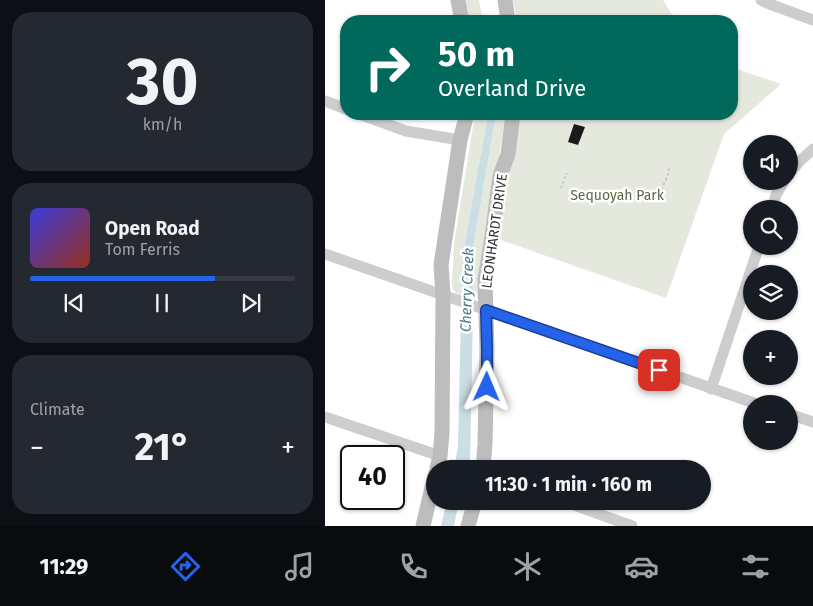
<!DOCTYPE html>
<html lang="en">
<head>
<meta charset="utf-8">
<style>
  body { margin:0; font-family:"Fira Sans",sans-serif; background:#242831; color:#f1f3f6; height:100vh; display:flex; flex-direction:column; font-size:19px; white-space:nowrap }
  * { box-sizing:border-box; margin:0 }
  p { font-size:16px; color:#9ea1a6 }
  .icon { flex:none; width:28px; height:28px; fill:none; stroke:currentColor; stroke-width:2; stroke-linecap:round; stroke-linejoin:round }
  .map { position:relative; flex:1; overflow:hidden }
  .sheet { display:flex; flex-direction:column; gap:12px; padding:12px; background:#0d0f14; width:325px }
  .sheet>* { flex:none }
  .guide { position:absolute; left:15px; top:15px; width:398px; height:105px; border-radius:20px; box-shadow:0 1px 4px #0004; background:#00695c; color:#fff; overflow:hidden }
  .fabs { position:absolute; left:418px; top:135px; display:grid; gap:10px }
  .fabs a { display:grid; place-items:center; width:55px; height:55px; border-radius:50%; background:#171b24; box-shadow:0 1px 4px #0004; font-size:25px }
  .speed { position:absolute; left:15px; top:445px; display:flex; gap:10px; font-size:25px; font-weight:700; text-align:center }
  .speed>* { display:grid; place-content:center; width:65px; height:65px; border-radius:50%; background:#171b24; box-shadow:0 1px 4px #0004; line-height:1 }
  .speed .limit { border:2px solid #111; border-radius:8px; background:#fff; color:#111 }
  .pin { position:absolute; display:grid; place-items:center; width:42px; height:42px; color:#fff; margin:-21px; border-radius:10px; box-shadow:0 2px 8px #0006 }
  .me { position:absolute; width:55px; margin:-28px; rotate:1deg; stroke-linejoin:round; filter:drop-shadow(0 0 4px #0008) }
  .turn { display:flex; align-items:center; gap:18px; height:105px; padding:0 15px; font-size:22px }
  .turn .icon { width:65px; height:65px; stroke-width:2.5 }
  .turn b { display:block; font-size:35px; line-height:42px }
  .big { font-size:38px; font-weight:700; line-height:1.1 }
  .sheet .widget { flex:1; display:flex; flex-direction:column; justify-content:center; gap:8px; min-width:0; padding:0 18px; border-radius:20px; background:#242831 }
  .sheet .dial { align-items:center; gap:0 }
  .dial b { font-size:65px; line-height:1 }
  .song { display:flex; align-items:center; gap:15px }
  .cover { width:60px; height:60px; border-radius:8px; background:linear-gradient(135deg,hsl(240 70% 55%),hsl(10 70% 35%)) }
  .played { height:5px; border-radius:2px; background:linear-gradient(90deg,#2563eb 70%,#363941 70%) }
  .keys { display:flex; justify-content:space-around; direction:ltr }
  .heat { display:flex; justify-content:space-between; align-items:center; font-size:28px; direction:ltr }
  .trip { position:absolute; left:101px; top:460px; width:285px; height:50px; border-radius:25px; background:#171b24; box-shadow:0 1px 4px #0004; font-weight:700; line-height:50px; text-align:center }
  .tabs { display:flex; height:80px; justify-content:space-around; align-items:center; background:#090b0e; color:#9ea1a6 }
  .tabs .icon { width:35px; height:35px }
  .tabs .current { color:#2563eb }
  .tabs b { font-size:22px; color:#f1f3f6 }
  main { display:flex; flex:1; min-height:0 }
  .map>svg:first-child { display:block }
  .green { fill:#e4e8dd }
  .water { fill:#cadee4 }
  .building { fill:#1a1a1a }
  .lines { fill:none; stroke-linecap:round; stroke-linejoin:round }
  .path { stroke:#c7c7c7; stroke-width:2; stroke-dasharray:2.5 2.5; stroke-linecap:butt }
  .street { stroke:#cdcdcd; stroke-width:11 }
  .secondary { stroke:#bdbdbd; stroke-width:15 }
  .route-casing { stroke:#184099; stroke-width:12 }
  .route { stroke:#2563eb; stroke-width:9 }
  .labels { text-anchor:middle; stroke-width:5; stroke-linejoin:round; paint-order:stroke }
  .park-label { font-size:14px; fill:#5b6a45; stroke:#fff }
  .street-label { font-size:14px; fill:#333; stroke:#fff }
  .water-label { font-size:15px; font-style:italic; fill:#497b8c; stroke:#fff }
</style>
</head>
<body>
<main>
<section class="sheet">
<div class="widget dial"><b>30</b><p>km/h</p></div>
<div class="widget">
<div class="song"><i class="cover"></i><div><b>Open Road</b><p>Tom Ferris</p></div></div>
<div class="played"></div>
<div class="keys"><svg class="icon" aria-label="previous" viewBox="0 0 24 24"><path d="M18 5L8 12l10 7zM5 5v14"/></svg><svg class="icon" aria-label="pause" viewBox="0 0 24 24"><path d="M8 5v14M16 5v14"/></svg><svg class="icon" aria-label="next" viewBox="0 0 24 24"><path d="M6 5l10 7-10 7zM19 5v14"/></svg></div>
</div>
<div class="widget"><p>Climate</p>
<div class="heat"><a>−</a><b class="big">21°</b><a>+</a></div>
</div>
</section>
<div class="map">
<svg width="488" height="526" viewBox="0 0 488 526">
  <rect width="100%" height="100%" fill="#fff"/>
  <path class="green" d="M 141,0 L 154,0 L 158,21 L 145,21 Z
    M 188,0 L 338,0 L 351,21 L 192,21 Z
    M 406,67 L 456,84 L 399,134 L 341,298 L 173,239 L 182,177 L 196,114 L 406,114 Z
    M 150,114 L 163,114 L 138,253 L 137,290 L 138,296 C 130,293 127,292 127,283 L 129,243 Z
    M 171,114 L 181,114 L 163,223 L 154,297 L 148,300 L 148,297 L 150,293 L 146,283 L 147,254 Z"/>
  <path class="water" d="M 163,114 L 171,114 L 147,254 L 146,283 L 150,293 L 148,297 L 138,294 L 137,291 L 138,253 Z
    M 138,311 L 148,315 L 145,460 L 142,469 L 129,469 L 133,446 L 136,313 Z
    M 122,501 L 134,501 L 129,526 L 116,526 Z"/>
  <path class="building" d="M 249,124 L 260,127 L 253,145 L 243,142 Z"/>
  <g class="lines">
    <path class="path" d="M 236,188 L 242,173
      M 321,201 L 326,193 L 337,188 L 343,175 L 344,167"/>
    <path class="street" d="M 436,0 L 442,3 L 488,20
      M 0,101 L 21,109
      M 34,114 L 81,131 L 135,140
      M 464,174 L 476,160 L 488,149
      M 447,209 L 451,195 L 459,181
      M 0,254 L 432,404
      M 386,389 L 434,246
      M 464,414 L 488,422
      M 0,417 L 115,456
      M 238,501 L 307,526"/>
    <path class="secondary" d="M 133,0 L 137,21
      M 180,0 L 183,21
      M 112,469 L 115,456 L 117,433 L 118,295 L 116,265 L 135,140 L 142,114
      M 158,469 L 160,444 L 162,349 L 160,280 L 168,230 L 175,176 L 183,154 L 188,114
      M 98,526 L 110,475
      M 143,526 L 150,501"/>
  </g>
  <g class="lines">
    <g class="route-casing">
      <path id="route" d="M 162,387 L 162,349 L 161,310 L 334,370"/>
    </g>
    <use href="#route" class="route"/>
  </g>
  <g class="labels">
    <g class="park-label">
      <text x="292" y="200">Sequoyah Park</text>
    </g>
    <g class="street-label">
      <text transform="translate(169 231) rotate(-82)" y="5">LEONHARDT DRIVE</text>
    </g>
    <g class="water-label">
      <text transform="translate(142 290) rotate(-88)" y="5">Cherry Creek</text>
    </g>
  </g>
</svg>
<div class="fabs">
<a><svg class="icon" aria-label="sound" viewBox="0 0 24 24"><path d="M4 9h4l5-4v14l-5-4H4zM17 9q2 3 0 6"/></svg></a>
<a><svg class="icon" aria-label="search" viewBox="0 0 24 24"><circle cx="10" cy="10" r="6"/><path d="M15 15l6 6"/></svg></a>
<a><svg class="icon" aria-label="layers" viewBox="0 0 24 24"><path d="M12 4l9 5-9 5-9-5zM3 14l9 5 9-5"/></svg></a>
<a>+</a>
<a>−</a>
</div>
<div class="speed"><div class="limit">40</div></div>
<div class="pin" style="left:334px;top:370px;background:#d93025"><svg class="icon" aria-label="arrive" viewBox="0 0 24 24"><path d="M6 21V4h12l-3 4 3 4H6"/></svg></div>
<svg class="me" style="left:162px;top:387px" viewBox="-20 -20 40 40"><path d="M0-17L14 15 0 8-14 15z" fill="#2563eb" stroke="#fff" stroke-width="4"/></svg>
<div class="trip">11:30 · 1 min · 160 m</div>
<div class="guide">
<div class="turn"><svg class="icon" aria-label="right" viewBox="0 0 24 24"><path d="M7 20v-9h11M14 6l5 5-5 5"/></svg><div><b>50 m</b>Overland Drive</div></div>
</div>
</div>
</main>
<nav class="tabs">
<b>11:29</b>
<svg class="icon current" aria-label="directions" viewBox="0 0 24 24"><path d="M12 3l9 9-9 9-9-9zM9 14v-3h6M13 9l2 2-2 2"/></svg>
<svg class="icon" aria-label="music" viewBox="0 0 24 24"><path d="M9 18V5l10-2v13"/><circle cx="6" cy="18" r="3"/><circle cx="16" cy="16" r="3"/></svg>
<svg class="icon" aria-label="phone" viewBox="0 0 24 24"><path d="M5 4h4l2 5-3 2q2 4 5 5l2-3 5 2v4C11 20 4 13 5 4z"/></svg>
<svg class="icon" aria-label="climate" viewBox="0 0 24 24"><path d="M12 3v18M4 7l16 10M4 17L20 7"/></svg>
<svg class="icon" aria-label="car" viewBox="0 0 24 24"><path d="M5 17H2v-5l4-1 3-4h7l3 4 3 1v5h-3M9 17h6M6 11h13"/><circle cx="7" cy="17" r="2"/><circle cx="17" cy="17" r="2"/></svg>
<svg class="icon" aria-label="filters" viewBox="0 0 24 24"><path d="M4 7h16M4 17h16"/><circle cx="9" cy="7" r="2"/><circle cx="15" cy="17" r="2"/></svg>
</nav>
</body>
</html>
